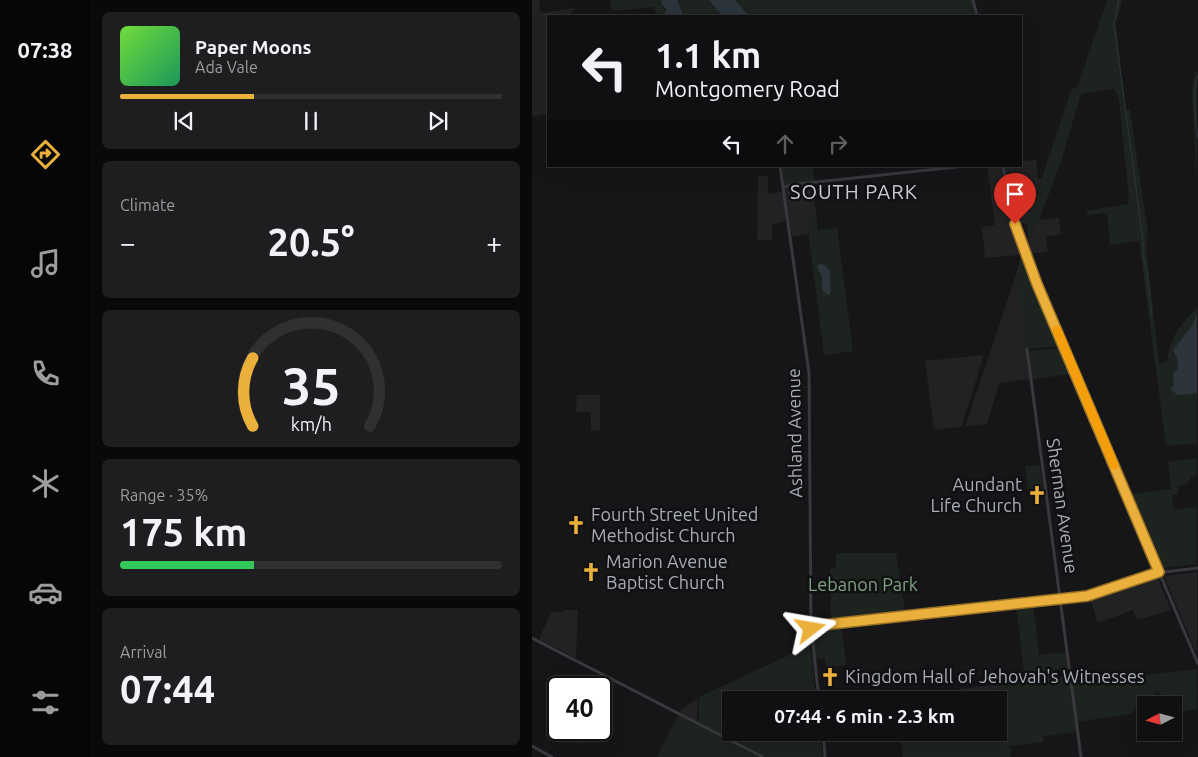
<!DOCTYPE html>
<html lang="en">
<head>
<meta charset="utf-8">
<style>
  body { margin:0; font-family:Ubuntu,sans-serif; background:#1e1e20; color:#f1f3f6; height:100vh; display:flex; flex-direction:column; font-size:19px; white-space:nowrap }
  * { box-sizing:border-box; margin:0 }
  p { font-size:16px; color:#9c9d9f }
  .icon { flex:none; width:28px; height:28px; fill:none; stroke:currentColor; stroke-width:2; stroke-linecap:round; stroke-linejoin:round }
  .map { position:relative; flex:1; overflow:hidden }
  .drawer { display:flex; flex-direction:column; gap:12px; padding:12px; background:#09090a; width:442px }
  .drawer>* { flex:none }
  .top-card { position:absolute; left:15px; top:15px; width:475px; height:152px; border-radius:0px; box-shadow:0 5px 20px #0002,0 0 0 1px #303032; background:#101012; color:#f1f3f6; overflow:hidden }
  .needle { width:32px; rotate:264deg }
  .buttons { position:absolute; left:605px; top:696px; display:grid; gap:10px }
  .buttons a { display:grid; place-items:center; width:45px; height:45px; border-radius:0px; background:#101012; box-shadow:0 5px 20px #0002,0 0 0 1px #303032; font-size:25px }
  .speed { position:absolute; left:15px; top:676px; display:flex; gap:10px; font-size:25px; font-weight:700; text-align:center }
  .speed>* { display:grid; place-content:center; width:65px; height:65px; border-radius:50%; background:#101012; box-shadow:0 5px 20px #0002,0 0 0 1px #303032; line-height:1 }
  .speed .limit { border:2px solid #111; border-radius:8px; background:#fff; color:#111 }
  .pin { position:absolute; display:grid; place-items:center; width:42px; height:42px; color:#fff; margin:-51px -21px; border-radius:50% 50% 50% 0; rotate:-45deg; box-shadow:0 0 5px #0007 }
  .pin .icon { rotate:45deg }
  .me { position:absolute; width:55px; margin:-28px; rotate:76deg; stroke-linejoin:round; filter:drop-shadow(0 0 4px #0008) }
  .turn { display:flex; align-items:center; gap:18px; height:105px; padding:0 25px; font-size:22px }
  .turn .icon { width:65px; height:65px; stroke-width:2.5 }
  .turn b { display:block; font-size:35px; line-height:42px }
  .lanes { display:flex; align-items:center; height:48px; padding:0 25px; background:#0003; justify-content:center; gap:25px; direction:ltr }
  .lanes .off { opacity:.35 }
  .big { font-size:38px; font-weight:700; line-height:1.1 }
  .drawer .tile { flex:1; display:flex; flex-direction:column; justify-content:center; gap:8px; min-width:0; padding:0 18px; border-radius:8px; background:#1e1e20 }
  .drawer .dial { align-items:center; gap:0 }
  .dial svg { height:130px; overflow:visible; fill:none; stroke:#303032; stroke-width:7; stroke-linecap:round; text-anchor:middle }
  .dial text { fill:#f1f3f6; stroke:none }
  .song { display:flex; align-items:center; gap:15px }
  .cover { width:60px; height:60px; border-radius:8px; background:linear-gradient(135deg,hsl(100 70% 55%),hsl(150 70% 35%)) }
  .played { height:5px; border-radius:2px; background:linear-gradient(90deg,#ebb03c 35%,#303032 35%) }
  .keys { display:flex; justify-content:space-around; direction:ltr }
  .heat { display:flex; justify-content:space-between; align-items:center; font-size:28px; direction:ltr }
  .charge { height:8px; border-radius:4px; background:linear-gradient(90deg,#34c759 35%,#303032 0) }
  .trip { position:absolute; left:190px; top:691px; width:285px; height:50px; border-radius:0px; background:#101012; box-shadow:0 5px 20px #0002,0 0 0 1px #303032; font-weight:700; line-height:50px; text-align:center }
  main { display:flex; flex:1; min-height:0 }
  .menu { display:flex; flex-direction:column; width:90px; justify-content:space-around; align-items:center; background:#060607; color:#9c9d9f }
  .menu .icon { width:35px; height:35px }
  .menu .on { color:#ebb03c }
  .menu b { font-size:22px; color:#f1f3f6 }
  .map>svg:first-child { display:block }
  .built { fill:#222225 }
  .green { fill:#1d231e }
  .water { fill:#2d353c }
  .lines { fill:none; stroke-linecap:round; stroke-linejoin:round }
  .stream { stroke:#2d353c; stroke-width:1 }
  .minor { stroke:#38383d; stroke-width:3 }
  .route-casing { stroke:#997227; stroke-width:12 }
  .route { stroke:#ebb03c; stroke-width:9 }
  .slow { stroke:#f59e0b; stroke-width:9 }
  .labels { text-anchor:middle; stroke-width:5; stroke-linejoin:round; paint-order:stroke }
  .street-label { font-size:18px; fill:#a9adb8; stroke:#111113 }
  .poi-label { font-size:18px; fill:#a9adb8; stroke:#111113; text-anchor:start }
  .park-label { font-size:18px; fill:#81a283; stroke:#111113 }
  .quarter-label { font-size:20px; letter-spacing:1px; fill:#caccd4; stroke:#111113 }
</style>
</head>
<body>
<main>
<nav class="menu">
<b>07:38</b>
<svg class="icon on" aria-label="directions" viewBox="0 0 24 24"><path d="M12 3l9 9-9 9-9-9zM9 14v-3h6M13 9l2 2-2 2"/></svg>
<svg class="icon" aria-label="music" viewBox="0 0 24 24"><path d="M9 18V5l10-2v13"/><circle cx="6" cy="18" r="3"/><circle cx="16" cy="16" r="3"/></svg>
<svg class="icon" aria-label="phone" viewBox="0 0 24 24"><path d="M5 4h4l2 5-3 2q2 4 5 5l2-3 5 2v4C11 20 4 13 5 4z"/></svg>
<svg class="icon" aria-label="climate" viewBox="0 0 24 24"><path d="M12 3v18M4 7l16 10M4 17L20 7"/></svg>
<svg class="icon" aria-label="car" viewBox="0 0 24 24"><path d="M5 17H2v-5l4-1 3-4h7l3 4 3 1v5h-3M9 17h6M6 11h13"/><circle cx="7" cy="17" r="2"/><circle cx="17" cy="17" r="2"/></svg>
<svg class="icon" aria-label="filters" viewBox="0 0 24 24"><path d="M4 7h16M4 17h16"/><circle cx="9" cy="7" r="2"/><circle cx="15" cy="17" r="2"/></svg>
</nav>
<section class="drawer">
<div class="tile">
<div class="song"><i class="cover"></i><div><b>Paper Moons</b><p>Ada Vale</p></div></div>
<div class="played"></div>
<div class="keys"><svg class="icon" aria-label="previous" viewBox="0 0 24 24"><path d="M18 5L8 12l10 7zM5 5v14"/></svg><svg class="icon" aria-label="pause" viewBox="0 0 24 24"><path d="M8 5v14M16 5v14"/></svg><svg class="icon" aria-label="next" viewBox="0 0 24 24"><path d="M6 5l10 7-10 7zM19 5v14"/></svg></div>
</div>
<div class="tile"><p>Climate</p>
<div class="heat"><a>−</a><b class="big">20.5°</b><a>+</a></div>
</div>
<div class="tile dial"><svg viewBox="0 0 100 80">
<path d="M14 69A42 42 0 1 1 86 69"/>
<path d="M14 69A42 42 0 0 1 14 27" stroke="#ebb03c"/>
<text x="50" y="56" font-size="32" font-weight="700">35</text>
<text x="50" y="72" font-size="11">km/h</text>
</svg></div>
<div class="tile"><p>Range · 35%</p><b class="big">175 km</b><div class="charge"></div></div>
<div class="tile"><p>Arrival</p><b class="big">07:44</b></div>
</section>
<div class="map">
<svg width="666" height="757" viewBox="0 0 666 757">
  <rect width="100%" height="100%" fill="#161618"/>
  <path class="built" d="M 0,0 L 7,0 L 9,13 L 43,8 L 36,16 L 16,16 L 16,114 L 0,116 Z
    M 504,160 L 506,179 L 510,178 L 495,223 L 485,224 L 473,166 L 489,166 L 489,161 Z
    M 455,166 L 470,166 L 482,227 L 489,248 L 487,255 L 453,258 L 450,227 L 463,225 Z
    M 226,176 L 236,176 L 236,194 L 248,192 L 256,187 L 281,184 L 284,213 L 274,215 L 277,234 L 260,237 L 257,220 L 240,225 L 240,240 L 225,240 Z
    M 527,218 L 529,235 L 514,236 L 516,252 L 496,254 L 494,249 L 504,220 Z
    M 485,272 L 498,379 L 467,383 L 455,424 L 433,427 Z
    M 452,355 L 429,427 L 402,430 L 393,361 Z
    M 45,395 L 68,395 L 68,431 L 59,430 L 59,412 L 44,412 Z
    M 665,572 L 665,651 L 664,652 L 632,576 Z
    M 624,576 L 625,577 L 639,610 L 605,620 L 601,610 L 566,623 L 558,599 Z
    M 35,610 L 46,610 L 44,658 L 7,639 L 19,612 L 30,612 Z
    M 467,684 L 472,731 L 466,731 L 466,700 L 429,700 L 428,689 Z
    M 166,698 L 165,723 L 147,713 L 149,710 Z"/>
  <path class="green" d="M 78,0 L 129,0 L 130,5 L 138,16 L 124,16 L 122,7 L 82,11 L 79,8 Z
    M 145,0 L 177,0 L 190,16 L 152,16 Z
    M 203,0 L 440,0 L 443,16 L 217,16 Z
    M 575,0 L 590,0 L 584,24 L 594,110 L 598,110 L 614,220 L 616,228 L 614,247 L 627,363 L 635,362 C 639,335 646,327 665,308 L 665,449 L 664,443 L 634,446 L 607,241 L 578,245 L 575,213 L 555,215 L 555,211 L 595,204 L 597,202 L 587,100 L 583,89 L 577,89 L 549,94 L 530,159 L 507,220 L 504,220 L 496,241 L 495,223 L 540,88 L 545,88 Z
    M 665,69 L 665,184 L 660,95 L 661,80 Z
    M 248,166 L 281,166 L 282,182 L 258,185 L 251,188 Z
    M 284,213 L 286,230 L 305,228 L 321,351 L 292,355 L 274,215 Z
    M 491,247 L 531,346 L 494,349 L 485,272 Z
    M 529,348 L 531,350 L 541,372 L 539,374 L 502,379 L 500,378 L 497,351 Z
    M 665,458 L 665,475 L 659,477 L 655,484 L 646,486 L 646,494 L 640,495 L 642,510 L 665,507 L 665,564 L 630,568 L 626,566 L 597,497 L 601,494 L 639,489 L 636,462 Z
    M 508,465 L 511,492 L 496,493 L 493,466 Z
    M 304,553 L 364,553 L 373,612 L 299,621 L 298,568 L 304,568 Z
    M 501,602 L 507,655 L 535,652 L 537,668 L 523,670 L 524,677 L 538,676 L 544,732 L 511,736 L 511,742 L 478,746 L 479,757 L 371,757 L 368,733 L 388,733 L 390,740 L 472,731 L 467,684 L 493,680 L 484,604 Z
    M 309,622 L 314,665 L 294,668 L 293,658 L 282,659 L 280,641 Z
    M 278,645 L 284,700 L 199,700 L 199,732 L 288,733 L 291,757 L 235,757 L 167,723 L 167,697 Z
    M 665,669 L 665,709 L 641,714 L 641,705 L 633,705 L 631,701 L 632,698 L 624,691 L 621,702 L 616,703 L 614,699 L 607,698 L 605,708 L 599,714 L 544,722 L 540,683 Z
    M 146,715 L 228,757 L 125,757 Z
    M 27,730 L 65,730 L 62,735 L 58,733 L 53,743 L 49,742 L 48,744 L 25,733 Z"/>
  <path class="water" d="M 129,0 L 145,0 L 152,16 L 135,15 L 133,12 L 135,10 L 130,5 Z
    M 177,0 L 203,0 L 217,16 L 190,16 Z
    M 287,264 C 302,264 297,282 299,292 L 296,295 L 290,290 L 290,276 L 285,267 Z
    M 665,313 L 665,393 L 645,395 L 639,389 L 642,385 L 641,373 L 646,368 L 645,358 L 641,350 L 660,326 Z"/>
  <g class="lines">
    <path class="stream" d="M 587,0 L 582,24 L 611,240 L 611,255 L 615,274 L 620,317
      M 666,75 C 659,95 664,118 666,139"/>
    <path class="minor" d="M 441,0 L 445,16
      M 248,166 L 277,373 L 279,626 L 287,700
      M 471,166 L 483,224 L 505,284 L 666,664
      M 251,188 L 257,185 L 433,166
      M 495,349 L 549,757
      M 279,626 L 555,596 L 624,573 L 666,568
      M 0,638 L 231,757
      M 291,732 L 293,757
      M 0,746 L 20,757"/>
  </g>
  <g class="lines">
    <g class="route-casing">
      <path id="route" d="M 279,629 L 279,626 L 281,626 L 555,596 L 627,572 L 505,284 L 483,224"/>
    </g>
    <use href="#route" class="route"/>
    <path class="slow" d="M 525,330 L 582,465"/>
  </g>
  <defs>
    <g id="church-bare" transform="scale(1.5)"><path d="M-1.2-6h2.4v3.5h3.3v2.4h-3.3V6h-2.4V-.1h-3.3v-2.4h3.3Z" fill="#ebb03c" stroke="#111113" stroke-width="2.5" paint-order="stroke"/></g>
  </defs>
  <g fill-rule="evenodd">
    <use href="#church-bare" x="505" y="495"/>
    <use href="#church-bare" x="44" y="525"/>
    <use href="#church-bare" x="59" y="572"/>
    <use href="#church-bare" x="298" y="677"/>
  </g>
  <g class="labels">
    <g class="street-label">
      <text transform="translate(263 433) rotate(-91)" y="6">Ashland Avenue</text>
      <text transform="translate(530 506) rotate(82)" y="6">Sherman Avenue</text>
    </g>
    <g class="poi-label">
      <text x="490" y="491" text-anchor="end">Aundant<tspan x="490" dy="21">Life Church</tspan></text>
      <text x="59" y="521">Fourth Street United<tspan x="59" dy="21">Methodist Church</tspan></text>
      <text x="74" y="568">Marion Avenue<tspan x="74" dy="21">Baptist Church</tspan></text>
      <text x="313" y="683">Kingdom Hall of Jehovah's Witnesses</text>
    </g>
    <g class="park-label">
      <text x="331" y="591">Lebanon Park</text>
    </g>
    <g class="quarter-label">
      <text x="322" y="199">SOUTH PARK</text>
    </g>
  </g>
</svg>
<div class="buttons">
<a><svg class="needle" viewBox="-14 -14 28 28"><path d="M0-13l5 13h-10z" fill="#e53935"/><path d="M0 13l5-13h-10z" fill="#9c9d9f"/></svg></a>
</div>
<div class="speed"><div class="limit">40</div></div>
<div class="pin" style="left:483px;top:224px;background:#d93025"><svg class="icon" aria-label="arrive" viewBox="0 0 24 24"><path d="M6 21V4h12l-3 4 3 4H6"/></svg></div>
<svg class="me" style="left:279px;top:629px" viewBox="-20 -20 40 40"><path d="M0-17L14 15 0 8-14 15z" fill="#ebb03c" stroke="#fff" stroke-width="4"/></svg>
<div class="trip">07:44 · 6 min · 2.3 km</div>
<div class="top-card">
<div class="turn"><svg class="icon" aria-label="left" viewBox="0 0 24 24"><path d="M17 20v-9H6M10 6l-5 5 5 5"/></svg><div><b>1.1 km</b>Montgomery Road</div></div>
<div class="lanes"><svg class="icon" aria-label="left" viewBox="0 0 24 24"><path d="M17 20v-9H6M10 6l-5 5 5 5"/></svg><svg class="icon off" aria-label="ahead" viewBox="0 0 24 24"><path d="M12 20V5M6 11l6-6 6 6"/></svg><svg class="icon off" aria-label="right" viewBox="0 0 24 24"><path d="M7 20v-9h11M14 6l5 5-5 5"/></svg></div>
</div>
</div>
</main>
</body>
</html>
